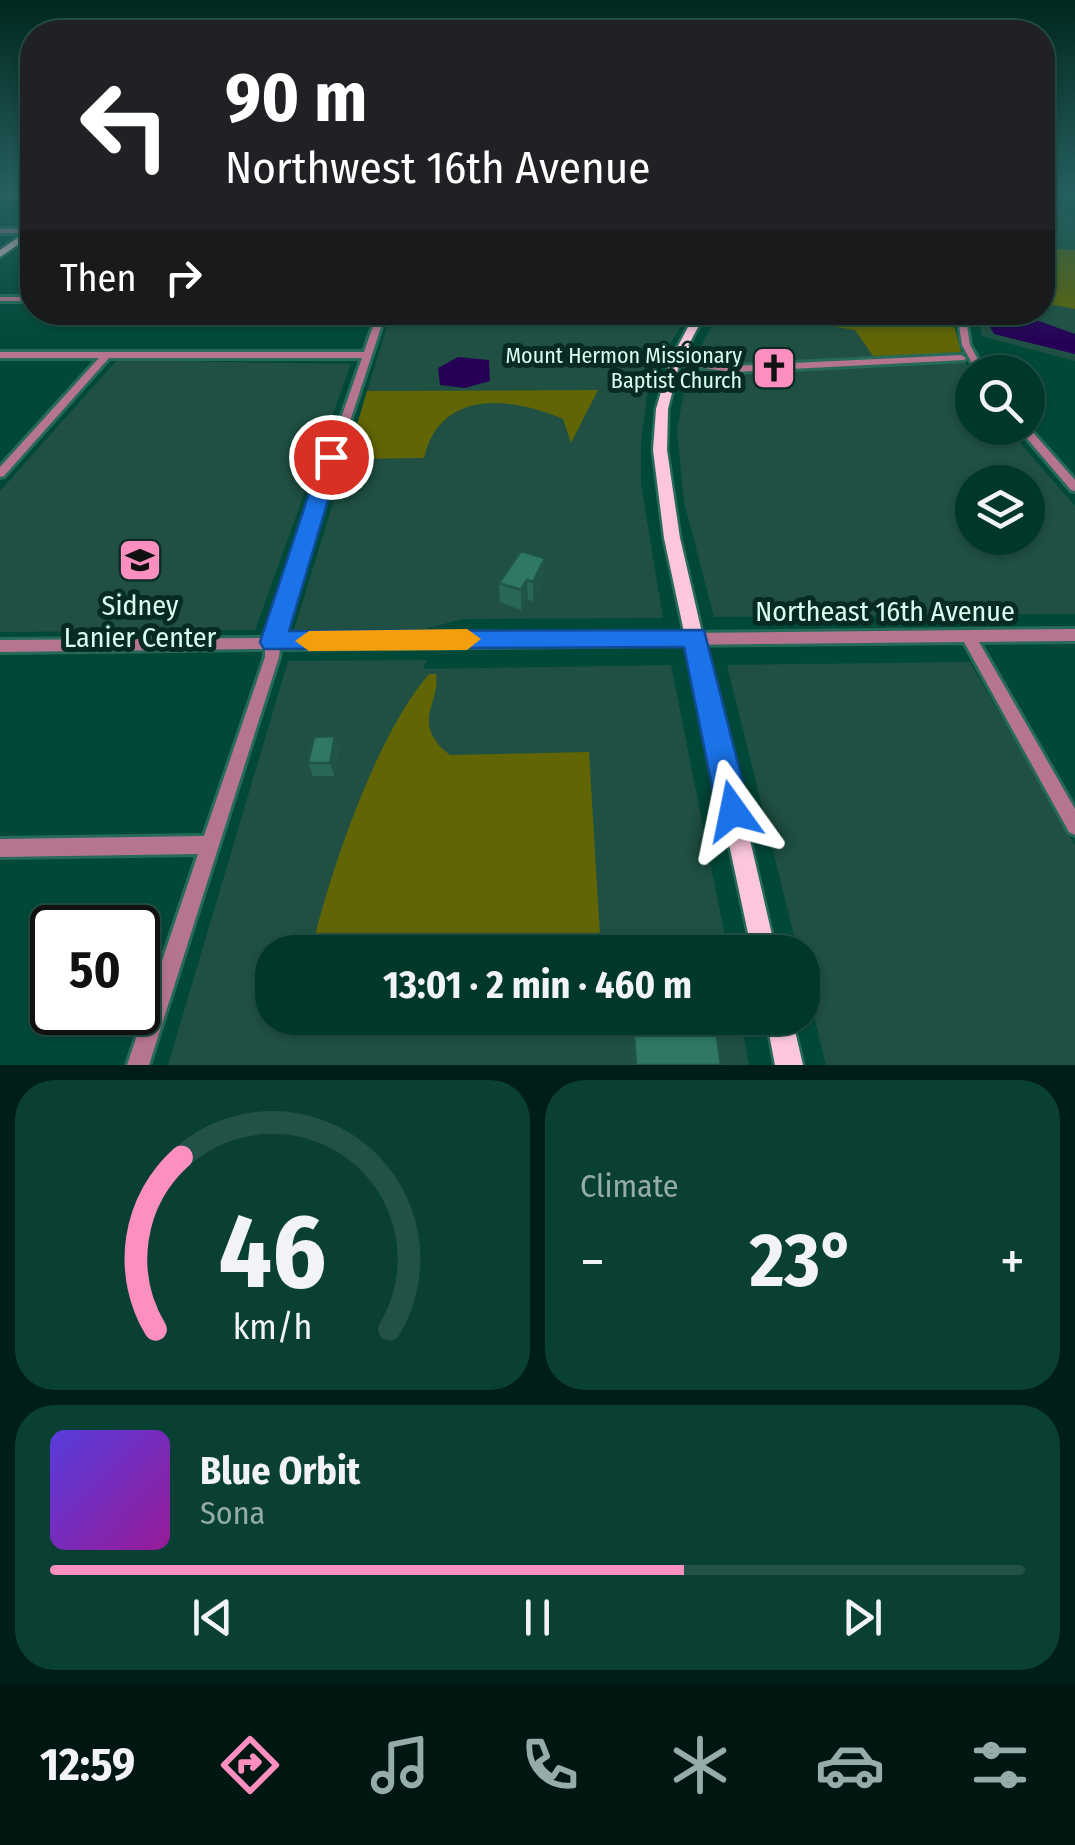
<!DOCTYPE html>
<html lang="en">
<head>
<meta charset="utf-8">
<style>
  body { margin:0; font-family:"Fira Sans Condensed",sans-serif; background:#0a3f33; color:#f1f3f6; height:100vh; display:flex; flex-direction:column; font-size:38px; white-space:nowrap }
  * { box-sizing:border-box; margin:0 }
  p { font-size:32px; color:#95aca9 }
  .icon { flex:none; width:55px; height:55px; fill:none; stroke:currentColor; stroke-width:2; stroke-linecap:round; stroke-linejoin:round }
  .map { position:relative; height:1065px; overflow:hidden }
  .panel { display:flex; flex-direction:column; gap:15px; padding:15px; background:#001e18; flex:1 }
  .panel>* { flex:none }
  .hud { position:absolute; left:20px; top:20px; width:1035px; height:305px; border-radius:40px; box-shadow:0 2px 8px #0004,0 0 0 2px #225147; background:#202124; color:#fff; overflow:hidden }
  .buttons { position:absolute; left:955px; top:355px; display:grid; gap:20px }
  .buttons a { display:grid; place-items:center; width:90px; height:90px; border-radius:50%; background:#00372b; box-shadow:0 2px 8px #0004,0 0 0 2px #225147; font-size:50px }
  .speed { position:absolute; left:30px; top:905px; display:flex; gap:20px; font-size:50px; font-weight:700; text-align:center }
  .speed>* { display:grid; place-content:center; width:130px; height:130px; border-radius:50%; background:#00372b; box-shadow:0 2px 8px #0004,0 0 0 2px #225147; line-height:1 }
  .speed .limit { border:5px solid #111; border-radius:15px; background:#fff; color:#111 }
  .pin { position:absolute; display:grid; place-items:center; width:85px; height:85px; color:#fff; margin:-42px; border:5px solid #fff; border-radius:50%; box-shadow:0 2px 10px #0007 }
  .me { position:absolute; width:110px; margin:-55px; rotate:348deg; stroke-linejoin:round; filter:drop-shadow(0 0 8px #0008) }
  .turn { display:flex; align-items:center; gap:35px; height:210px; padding:0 40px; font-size:45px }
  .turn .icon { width:130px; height:130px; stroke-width:2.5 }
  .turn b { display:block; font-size:70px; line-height:85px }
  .then { display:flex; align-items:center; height:95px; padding:0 40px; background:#0003; gap:20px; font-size:38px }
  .big { font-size:75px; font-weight:700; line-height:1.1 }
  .panel .widget { flex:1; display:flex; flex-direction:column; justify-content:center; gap:15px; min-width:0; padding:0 35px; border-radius:40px; background:#0a3f33 }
  .panel .dial { align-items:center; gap:0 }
  .dial svg { height:260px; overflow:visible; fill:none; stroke:#225147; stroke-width:7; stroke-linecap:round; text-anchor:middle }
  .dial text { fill:#f1f3f6; stroke:none }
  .song { display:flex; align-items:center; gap:30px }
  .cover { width:120px; height:120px; border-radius:15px; background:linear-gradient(135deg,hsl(250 70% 55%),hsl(300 70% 35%)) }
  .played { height:10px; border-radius:5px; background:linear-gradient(90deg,#fd8ec0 65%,#225147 65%) }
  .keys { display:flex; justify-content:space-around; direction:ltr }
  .heat { display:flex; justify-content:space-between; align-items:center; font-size:55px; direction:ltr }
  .panel .tiles { flex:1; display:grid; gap:15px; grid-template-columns:1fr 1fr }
  .widget:last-child { grid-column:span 2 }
  .trip { position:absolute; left:255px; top:935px; width:565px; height:100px; border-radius:40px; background:#00372b; box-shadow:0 2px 8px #0004,0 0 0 2px #225147; font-weight:700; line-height:100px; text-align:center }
  .dock { display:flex; height:160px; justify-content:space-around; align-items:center; background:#001611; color:#95aca9 }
  .dock .icon { width:70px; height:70px }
  .dock .selected { color:#fd8ec0 }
  .dock b { font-size:45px; color:#f1f3f6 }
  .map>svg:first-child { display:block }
  .built { fill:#1f5043; fill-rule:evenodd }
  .green { fill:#616505 }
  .water { fill:#260057 }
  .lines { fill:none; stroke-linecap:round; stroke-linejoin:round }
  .minor-casing { stroke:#276a5a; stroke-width:6 }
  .major-casing { stroke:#276a5a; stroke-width:5 }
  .minor { fill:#b57590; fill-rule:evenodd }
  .major { fill:#fcc7dc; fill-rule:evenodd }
  .wall { fill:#286757 }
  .shaded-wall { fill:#205447 }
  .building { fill:#2e7865; stroke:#205447; stroke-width:2.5 }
  .route { fill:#1a73e8; stroke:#114b97; stroke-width:2.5 }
  .slow { fill:#f59e0b }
  .labels { text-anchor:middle; stroke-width:10; stroke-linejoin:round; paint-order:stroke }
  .far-poi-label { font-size:22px; fill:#d7fef0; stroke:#072b22; text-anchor:end }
  .poi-label { font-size:28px; fill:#d7fef0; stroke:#072b22 }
  .street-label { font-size:28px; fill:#d7fef0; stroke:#072b22 }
</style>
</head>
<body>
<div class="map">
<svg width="1075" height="1065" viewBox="0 0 1075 1065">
  <rect width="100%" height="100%" fill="#004939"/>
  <path class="built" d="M 1043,198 L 1075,218 L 1075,250 L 1043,248 Z
    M 1043,303 L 1075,309 L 1075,361 L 982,336 L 977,313 L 1042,312 Z
    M 391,313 L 689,313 L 658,364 L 647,395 L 641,445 L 641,484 L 663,618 L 463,619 L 424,629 L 294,630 Z
    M 719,313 L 951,313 L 956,339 L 972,377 L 972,428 L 1007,428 L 1075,506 L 1075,614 L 714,617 L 684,502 L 677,431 L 688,369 ZM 972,482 L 1028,482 L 1028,538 L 972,538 Z
    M 117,360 L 351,364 L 255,630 L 0,632 L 0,491 Z
    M 427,660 L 423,669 L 671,665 L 728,952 L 272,952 L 272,1018 L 740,1018 L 749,1065 L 168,1065 L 288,661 Z
    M 970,662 L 1075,845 L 1075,1065 L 826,1065 L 803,972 L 802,952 L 798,952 L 727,665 Z"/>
  <path class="green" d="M 1042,248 L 1075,250 L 1075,309 L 1043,303 Z
    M 940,312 L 951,314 L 962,355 L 873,356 L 855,330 L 807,323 L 792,313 Z
    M 598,390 L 571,443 L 563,419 C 510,396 440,389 424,458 L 347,459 L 367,391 Z
    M 429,674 L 436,674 C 441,704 409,723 450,755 L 589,752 L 601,952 L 311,952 C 329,874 376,735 429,674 Z"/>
  <path class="water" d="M 1014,312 L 1075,334 L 1075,354 L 994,334 L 986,320 Z
    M 458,357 L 489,360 L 490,381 L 465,388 L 440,385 L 438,368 Z"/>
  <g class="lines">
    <g class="minor-casing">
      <path id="minor" d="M 0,193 L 32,193 L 32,197 L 0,197 Z
        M 0,229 L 32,229 L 32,233 L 0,233 Z
        M 0,297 L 32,297 L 32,301 L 0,301 Z
        M 378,312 L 386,312 L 281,631 L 281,637 L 1075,629 L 1075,641 L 979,642 L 1075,809 L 1075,835 L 1069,832 L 964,642 L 280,649 L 279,657 L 149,1065 L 127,1065 L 198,854 L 0,857 L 0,839 L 204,836 L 265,657 L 265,649 L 0,652 L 0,640 L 266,638 L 267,631 L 362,358 L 109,358 L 4,476 L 0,477 L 0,467 L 99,358 L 0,358 L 0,352 L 364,352 Z
        M 957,312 L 965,312 L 970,345 L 985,372 L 977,372 L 962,345 Z
        M 961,355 L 966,358 L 964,360 L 733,372 L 675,364 L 670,361 L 675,358 L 733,366 Z
        M 1028,427 L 1075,480 L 1075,491 L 1071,490 L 1018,428 Z"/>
    </g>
    <g class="major-casing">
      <path id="major" d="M 29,230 L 32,230 L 32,235 L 0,257 L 0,250 Z
        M 696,312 L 706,312 L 680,361 L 668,409 L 667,450 L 680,538 L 776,952 L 752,952 L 664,538 L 653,450 L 656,409 L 670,361 Z
        M 766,1018 L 792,1018 L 803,1065 L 775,1065 Z"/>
    </g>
    <use href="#minor" class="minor"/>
    <use href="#major" class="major"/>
  </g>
  <path class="wall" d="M 545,578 L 533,601 L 528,600 L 521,610 L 500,602 L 499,583 Z
    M 335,736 L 339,749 L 334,776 L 313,776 L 308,763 Z
    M 633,1024 L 721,1065 L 635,1065 L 632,1028 Z"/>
  <path class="shaded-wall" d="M 545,558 L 545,578 L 533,601 L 533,582 Z
    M 527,580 L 528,600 L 521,610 L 521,590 Z
    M 335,736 L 339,749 L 334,776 L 330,763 Z"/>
  <path class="building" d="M 521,551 L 545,558 L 533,582 L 527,580 L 521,590 L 499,583 Z
    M 335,736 L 330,763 L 308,763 L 314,737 Z
    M 633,1024 L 715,1024 L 721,1065 L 636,1065 Z"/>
  <linearGradient id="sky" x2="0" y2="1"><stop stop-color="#00281f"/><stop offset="0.56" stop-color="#265f5f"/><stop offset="1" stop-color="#265f5f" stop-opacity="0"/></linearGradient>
  <rect width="1075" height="342" fill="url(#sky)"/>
  <path class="route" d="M 331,451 L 341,457 L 289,631 L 704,630 L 750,811 L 745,822 L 733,827 L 722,822 L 717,811 L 684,647 L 264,649 L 260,642 L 321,457 Z"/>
  <path class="slow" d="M 467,629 L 481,639 L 467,650 L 309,651 L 295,641 L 309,631 Z"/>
  <defs>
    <g id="church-square" transform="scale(2.25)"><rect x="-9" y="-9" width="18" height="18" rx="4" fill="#fd8ec0" stroke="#072b22"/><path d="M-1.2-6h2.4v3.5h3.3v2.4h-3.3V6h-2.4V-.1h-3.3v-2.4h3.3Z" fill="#111"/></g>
    <g id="school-square" transform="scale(2.25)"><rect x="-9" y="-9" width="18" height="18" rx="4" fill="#fd8ec0" stroke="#072b22"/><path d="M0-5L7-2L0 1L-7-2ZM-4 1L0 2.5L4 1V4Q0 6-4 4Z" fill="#111"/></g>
  </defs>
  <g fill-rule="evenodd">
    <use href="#church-square" x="774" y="368"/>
    <use href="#school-square" x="140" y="560"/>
  </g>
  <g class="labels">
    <g class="far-poi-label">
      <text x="742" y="363">Mount Hermon Missionary<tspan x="742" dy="25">Baptist Church</tspan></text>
    </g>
    <g class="poi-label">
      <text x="140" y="615">Sidney<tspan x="140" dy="32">Lanier Center</tspan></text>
    </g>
    <g class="street-label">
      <text x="885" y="621">Northeast 16th Avenue</text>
    </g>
  </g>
</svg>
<div class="buttons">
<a><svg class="icon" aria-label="search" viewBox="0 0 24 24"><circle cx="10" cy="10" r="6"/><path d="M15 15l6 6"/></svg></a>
<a><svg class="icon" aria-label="layers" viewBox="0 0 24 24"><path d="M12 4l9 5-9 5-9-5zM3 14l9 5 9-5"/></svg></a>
</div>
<div class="speed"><div class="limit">50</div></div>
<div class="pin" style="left:331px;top:457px;background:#d93025"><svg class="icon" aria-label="arrive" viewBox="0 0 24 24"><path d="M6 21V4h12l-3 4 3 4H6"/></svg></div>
<svg class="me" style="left:733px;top:811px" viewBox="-20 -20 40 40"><path d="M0-17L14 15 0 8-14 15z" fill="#1a73e8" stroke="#fff" stroke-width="4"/></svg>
<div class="trip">13:01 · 2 min · 460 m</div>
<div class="hud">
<div class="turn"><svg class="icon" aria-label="left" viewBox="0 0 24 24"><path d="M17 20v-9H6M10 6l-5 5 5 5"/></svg><div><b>90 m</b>Northwest 16th Avenue</div></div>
<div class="then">Then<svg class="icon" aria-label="right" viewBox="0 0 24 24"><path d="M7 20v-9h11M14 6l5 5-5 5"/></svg></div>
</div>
</div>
<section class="panel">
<div class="tiles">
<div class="widget dial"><svg viewBox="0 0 100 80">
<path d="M14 69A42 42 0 1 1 86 69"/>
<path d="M14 69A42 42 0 0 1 22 16" stroke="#fd8ec0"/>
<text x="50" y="56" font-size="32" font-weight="700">46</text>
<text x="50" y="72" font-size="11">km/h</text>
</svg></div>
<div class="widget"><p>Climate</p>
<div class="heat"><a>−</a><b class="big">23°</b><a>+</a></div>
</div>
<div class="widget">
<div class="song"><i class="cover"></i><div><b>Blue Orbit</b><p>Sona</p></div></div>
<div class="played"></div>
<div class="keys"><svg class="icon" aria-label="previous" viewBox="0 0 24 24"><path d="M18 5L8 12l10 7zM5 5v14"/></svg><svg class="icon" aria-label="pause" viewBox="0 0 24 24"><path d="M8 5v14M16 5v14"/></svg><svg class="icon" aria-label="next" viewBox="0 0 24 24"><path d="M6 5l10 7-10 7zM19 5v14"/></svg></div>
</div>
</div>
</section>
<nav class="dock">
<b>12:59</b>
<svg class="icon selected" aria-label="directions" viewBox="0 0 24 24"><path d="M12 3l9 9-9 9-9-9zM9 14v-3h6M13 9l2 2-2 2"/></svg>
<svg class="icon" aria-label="music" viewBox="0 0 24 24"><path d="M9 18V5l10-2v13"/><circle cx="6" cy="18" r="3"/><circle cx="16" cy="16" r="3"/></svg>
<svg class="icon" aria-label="phone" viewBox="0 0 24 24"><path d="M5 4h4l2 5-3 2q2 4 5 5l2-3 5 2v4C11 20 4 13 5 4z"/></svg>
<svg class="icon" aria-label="climate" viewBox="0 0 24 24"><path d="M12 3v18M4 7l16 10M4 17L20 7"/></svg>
<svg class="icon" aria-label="car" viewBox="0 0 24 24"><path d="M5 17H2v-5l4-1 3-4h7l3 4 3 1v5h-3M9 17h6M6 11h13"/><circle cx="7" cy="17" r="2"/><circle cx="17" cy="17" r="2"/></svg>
<svg class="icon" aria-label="filters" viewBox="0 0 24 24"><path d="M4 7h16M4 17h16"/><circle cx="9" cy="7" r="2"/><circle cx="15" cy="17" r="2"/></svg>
</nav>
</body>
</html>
